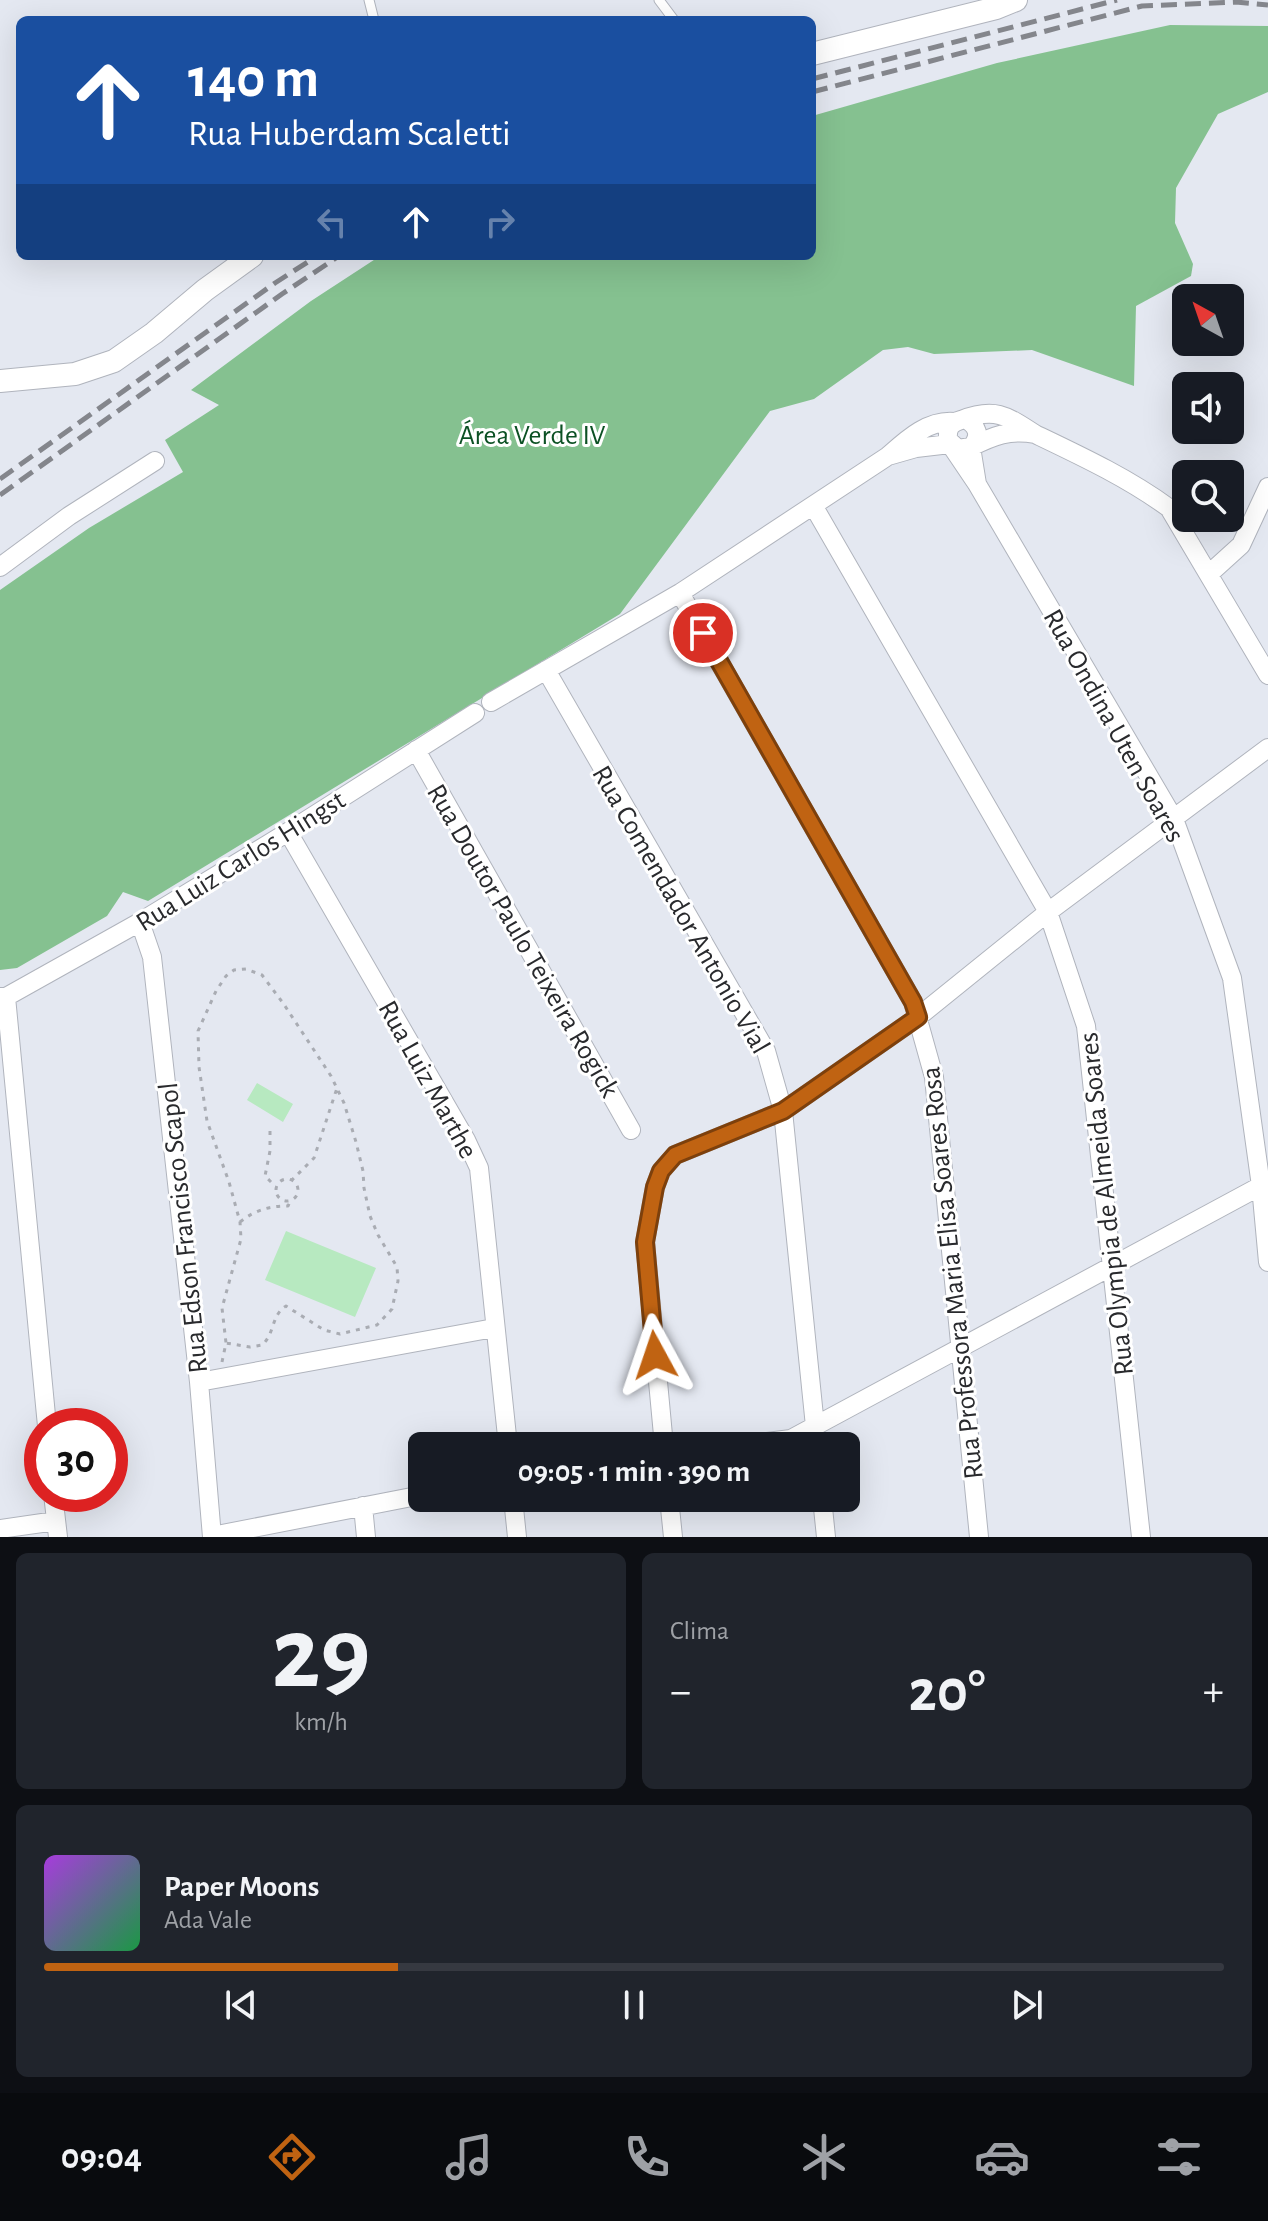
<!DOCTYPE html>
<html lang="pt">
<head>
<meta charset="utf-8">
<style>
  body { margin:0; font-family:"Alegreya Sans",sans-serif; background:#20242c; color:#f1f3f6; height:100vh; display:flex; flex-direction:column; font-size:30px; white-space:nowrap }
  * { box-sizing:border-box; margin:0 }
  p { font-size:26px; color:#9ea1a6 }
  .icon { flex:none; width:44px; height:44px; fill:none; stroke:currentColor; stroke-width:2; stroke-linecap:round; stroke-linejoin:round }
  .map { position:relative; height:1537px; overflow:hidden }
  .panel { display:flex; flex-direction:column; gap:16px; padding:16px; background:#0d0f14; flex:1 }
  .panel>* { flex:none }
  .hud { position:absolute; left:16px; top:16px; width:800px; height:244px; border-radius:12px; box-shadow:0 8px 32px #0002; background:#1a4fa0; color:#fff; overflow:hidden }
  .needle { width:52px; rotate:320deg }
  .controls { position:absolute; left:1172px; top:284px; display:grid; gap:16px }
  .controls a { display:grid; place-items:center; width:72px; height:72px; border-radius:12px; background:#171b24; box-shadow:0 8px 32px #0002; font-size:40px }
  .speed { position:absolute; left:24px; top:1408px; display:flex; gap:16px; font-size:40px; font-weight:700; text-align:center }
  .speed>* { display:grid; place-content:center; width:104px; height:104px; border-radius:50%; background:#171b24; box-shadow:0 8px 32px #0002; line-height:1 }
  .speed .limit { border:12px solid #d22; background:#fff; color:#111 }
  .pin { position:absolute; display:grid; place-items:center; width:68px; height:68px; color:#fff; margin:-34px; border:4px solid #fff; border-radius:50%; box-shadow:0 2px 8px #0007 }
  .me { position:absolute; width:88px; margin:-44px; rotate:355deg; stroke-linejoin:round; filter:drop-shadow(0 0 6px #0008) }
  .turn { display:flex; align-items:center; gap:28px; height:168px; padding:0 40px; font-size:36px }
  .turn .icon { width:104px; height:104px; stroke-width:2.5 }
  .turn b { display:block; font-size:56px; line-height:68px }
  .lanes { display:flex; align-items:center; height:76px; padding:0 40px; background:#0003; justify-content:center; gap:40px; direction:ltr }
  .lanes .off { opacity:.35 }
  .big { font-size:60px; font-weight:700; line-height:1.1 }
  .panel .widget { flex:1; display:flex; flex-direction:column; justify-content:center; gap:12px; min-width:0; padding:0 28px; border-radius:12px; background:#20242c }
  .panel .dial { align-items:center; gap:0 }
  .dial b { font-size:104px; line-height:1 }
  .song { display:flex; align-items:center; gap:24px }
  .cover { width:96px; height:96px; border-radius:12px; background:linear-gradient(135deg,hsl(280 70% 55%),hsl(140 70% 35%)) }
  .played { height:8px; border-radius:4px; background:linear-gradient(90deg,#c06312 30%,#363941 30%) }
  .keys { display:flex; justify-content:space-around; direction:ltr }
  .heat { display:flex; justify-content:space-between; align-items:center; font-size:44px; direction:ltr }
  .panel .tiles { flex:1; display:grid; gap:16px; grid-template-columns:1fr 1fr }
  .widget:last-child { grid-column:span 2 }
  .trip { position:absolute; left:408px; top:1432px; width:452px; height:80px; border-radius:12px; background:#171b24; box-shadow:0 8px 32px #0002; font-weight:700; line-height:80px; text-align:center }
  .tabs { display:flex; height:128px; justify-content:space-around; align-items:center; background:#090b0e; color:#9ea1a6 }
  .tabs .icon { width:56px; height:56px }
  .tabs .current { color:#c06312 }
  .tabs b { font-size:36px; color:#f1f3f6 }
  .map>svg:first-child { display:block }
  .green { fill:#b7e9c0 }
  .forest { fill:#85c190 }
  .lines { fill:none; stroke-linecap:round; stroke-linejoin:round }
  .service-casing { stroke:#b0b4bd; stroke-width:11 }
  .minor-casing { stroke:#b0b4bd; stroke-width:20 }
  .tertiary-casing { stroke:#b0b4bd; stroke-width:24 }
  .path { stroke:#a9acb3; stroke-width:3; stroke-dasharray:4 6; stroke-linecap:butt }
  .service { stroke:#fff; stroke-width:9 }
  .minor { stroke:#fff; stroke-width:18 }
  .tertiary { stroke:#fff; stroke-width:22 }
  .rail { stroke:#84868c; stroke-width:5; stroke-dasharray:16 8; stroke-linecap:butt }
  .route-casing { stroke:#7d400c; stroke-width:20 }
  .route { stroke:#c06312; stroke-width:14 }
  .labels { text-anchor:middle; stroke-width:6; stroke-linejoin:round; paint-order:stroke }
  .park-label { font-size:28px; fill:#0c5124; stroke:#fff }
  .street-label { font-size:28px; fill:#292a2d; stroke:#fff }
</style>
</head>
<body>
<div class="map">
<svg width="1268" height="1537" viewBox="0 0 1268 1537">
  <rect width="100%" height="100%" fill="#e4e8f1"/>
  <path class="green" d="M 257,1083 L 293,1104 L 283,1122 L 247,1100 Z
    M 286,1231 L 376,1268 L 355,1317 L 265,1280 Z"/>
  <path class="forest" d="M 1170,25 L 1268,26 L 1268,92 L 1218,114 L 1176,188 L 1175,223 L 1193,264 L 1191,276 L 1136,306 L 1134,386 L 1032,350 L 934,354 L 908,347 L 883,350 L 814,399 L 770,411 L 620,614 L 148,901 L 123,892 L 107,916 L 17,968 L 0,970 L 0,590 L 89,528 L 183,472 L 165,440 L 219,405 L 191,390 L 311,301 L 380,256 L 812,256 L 812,116 L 997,63 Z"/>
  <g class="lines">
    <g class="service-casing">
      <path id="service" d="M 369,0 L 374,20
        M 659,0 L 674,20"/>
    </g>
    <g class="minor-casing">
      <path id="minor" d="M 955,422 C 928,419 906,440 888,456 L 916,448 L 950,444 L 977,484 L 971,447 C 993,436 1010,429 1035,434 C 1006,415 994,407 961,420 C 950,423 947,429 948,440 L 958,449 L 971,447 C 982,436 977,425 965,419
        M 1035,434 C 1081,456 1128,478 1169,508 L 1268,675
        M 977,484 L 1174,819 L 1232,978 L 1261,1186 L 1268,1262
        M 814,507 L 1048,912 L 1086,1026 L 1141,1537
        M 0,567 L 69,516 L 155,461
        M 1209,574 L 1241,545 L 1268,487
        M 680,593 L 913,1002 L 934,1077 L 979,1537
        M 546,670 L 766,1051 L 783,1111 L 817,1446
        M 491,702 L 680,593 L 888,456
        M 416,750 L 631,1130
        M 288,832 L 466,1140 L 479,1168 L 508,1446
        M 140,922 L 152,957 L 199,1382 L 212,1537
        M 0,997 L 6,997 L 140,922 L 288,832 L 475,713
        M 6,997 L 47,1426
        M 199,1382 L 494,1328
        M 664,1446 L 645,1242 L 655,1187 L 661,1171 L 675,1155 L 783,1111 L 918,1017 L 1048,912 L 1268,748
        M 736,1446 L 791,1439 L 1268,1182
        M 53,1494 L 58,1537
        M 513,1498 L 517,1537
        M 669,1498 L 673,1537
        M 822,1498 L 826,1537
        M 363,1506 L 366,1537
        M 0,1529 L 56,1521
        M 212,1536 L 422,1495"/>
    </g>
    <g class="tertiary-casing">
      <path id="tertiary" d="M 812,54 L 996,8 L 1016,0
        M 0,381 L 75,374 L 114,361 L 154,333 L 205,290 L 252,256"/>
    </g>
    <path class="path" d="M 270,1131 L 270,1151 L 265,1176 L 275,1186
      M276 1190a11 11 0 1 1 22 0a11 11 0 1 1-22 0Z
      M 291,1181 L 314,1158 L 337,1088
      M 240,1222 C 255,1210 269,1206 288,1206 L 291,1200
      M 222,1362 L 226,1343 L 222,1308 L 241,1239 L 240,1222 L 229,1182 L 207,1121 L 199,1067 L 198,1031 L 216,991 L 226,976 L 234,970 L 246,969 L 262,975 L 283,1003 L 331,1076 L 344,1103 L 356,1142 L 363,1171 L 364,1188 L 370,1216 L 378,1235 L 397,1267 L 398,1281 L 392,1309 L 377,1325 L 340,1334 L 324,1330 L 286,1306 C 271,1315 275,1334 262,1345 L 250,1347 L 226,1343"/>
    <use href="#service" class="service"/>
    <use href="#minor" class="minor"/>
    <use href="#tertiary" class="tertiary"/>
    <path class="rail" d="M 812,79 L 1117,0
      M 812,92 L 1142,6 L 1236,2 L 1268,5
      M 0,479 L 275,283 L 317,256
      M 0,495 L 282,294 L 339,256"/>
  </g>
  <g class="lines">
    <g class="route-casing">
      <path id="route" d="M 655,1355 L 645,1242 L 655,1187 L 661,1171 L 675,1155 L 783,1111 L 918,1017 L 913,1002 L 703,633"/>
    </g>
    <use href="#route" class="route"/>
  </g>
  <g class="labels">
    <g class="park-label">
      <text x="532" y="444">Área Verde IV</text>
    </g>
    <g class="street-label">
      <text transform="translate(1115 725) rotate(61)" y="10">Rua Ondina Uten Soares</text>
      <text transform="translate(240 860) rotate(-32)" y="10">Rua Luiz Carlos Hingst</text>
      <text transform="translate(682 909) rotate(60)" y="10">Rua Comendador Antonio Vial</text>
      <text transform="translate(524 940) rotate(60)" y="10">Rua Doutor Paulo Teixeira Rogick</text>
      <text transform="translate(429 1079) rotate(61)" y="10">Rua Luiz Marthe</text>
      <text transform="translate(1105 1204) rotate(-96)" y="10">Rua Olympia de Almeida Soares</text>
      <text transform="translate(182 1228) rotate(-96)" y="10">Rua Edson Francisco Scapol</text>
      <text transform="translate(951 1273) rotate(-96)" y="10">Rua Professora Maria Elisa Soares Rosa</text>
    </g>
  </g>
</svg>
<div class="controls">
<a><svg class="needle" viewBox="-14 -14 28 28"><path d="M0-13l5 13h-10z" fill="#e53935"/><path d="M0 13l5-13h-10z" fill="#9ea1a6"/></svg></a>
<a><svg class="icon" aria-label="sound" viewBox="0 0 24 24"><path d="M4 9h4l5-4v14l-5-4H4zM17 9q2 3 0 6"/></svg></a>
<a><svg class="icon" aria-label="search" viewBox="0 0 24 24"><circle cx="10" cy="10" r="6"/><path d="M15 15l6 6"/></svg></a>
</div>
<div class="speed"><div class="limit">30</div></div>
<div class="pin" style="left:703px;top:633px;background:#d93025"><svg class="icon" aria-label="arrive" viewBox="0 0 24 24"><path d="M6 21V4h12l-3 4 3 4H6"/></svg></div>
<svg class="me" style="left:655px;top:1355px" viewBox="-20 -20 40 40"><path d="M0-17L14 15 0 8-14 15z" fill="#c06312" stroke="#fff" stroke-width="4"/></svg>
<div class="trip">09:05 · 1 min · 390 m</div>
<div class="hud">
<div class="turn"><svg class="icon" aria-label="ahead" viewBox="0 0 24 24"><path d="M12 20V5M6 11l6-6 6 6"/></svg><div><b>140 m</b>Rua Huberdam Scaletti</div></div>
<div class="lanes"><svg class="icon off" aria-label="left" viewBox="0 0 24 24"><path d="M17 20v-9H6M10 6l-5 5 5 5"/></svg><svg class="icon" aria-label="ahead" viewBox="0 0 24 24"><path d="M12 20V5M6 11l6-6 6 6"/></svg><svg class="icon off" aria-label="right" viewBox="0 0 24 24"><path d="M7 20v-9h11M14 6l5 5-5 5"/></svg></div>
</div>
</div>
<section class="panel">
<div class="tiles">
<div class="widget dial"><b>29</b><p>km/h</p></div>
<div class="widget"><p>Clima</p>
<div class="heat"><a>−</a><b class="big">20°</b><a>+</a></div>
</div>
<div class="widget">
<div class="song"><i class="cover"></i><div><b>Paper Moons</b><p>Ada Vale</p></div></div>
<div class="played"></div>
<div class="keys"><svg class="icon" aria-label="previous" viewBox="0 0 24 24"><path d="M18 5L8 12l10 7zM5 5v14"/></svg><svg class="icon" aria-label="pause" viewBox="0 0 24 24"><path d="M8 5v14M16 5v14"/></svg><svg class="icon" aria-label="next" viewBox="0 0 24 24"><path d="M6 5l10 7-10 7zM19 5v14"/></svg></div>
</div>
</div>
</section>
<nav class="tabs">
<b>09:04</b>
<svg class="icon current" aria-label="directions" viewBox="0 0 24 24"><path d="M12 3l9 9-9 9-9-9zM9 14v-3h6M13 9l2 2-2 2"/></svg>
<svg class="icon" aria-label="music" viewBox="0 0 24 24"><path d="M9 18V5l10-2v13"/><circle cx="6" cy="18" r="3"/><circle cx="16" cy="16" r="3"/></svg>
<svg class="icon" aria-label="phone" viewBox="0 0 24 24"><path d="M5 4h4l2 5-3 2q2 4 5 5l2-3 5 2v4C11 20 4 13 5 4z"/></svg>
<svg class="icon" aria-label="climate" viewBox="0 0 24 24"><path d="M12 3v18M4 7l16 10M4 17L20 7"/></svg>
<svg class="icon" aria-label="car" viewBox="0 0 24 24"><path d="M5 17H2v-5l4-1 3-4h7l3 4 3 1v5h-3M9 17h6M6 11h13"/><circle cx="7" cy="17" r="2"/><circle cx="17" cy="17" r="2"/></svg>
<svg class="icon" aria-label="filters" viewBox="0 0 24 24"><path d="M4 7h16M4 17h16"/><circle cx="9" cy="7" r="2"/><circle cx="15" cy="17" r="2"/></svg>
</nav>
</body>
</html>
